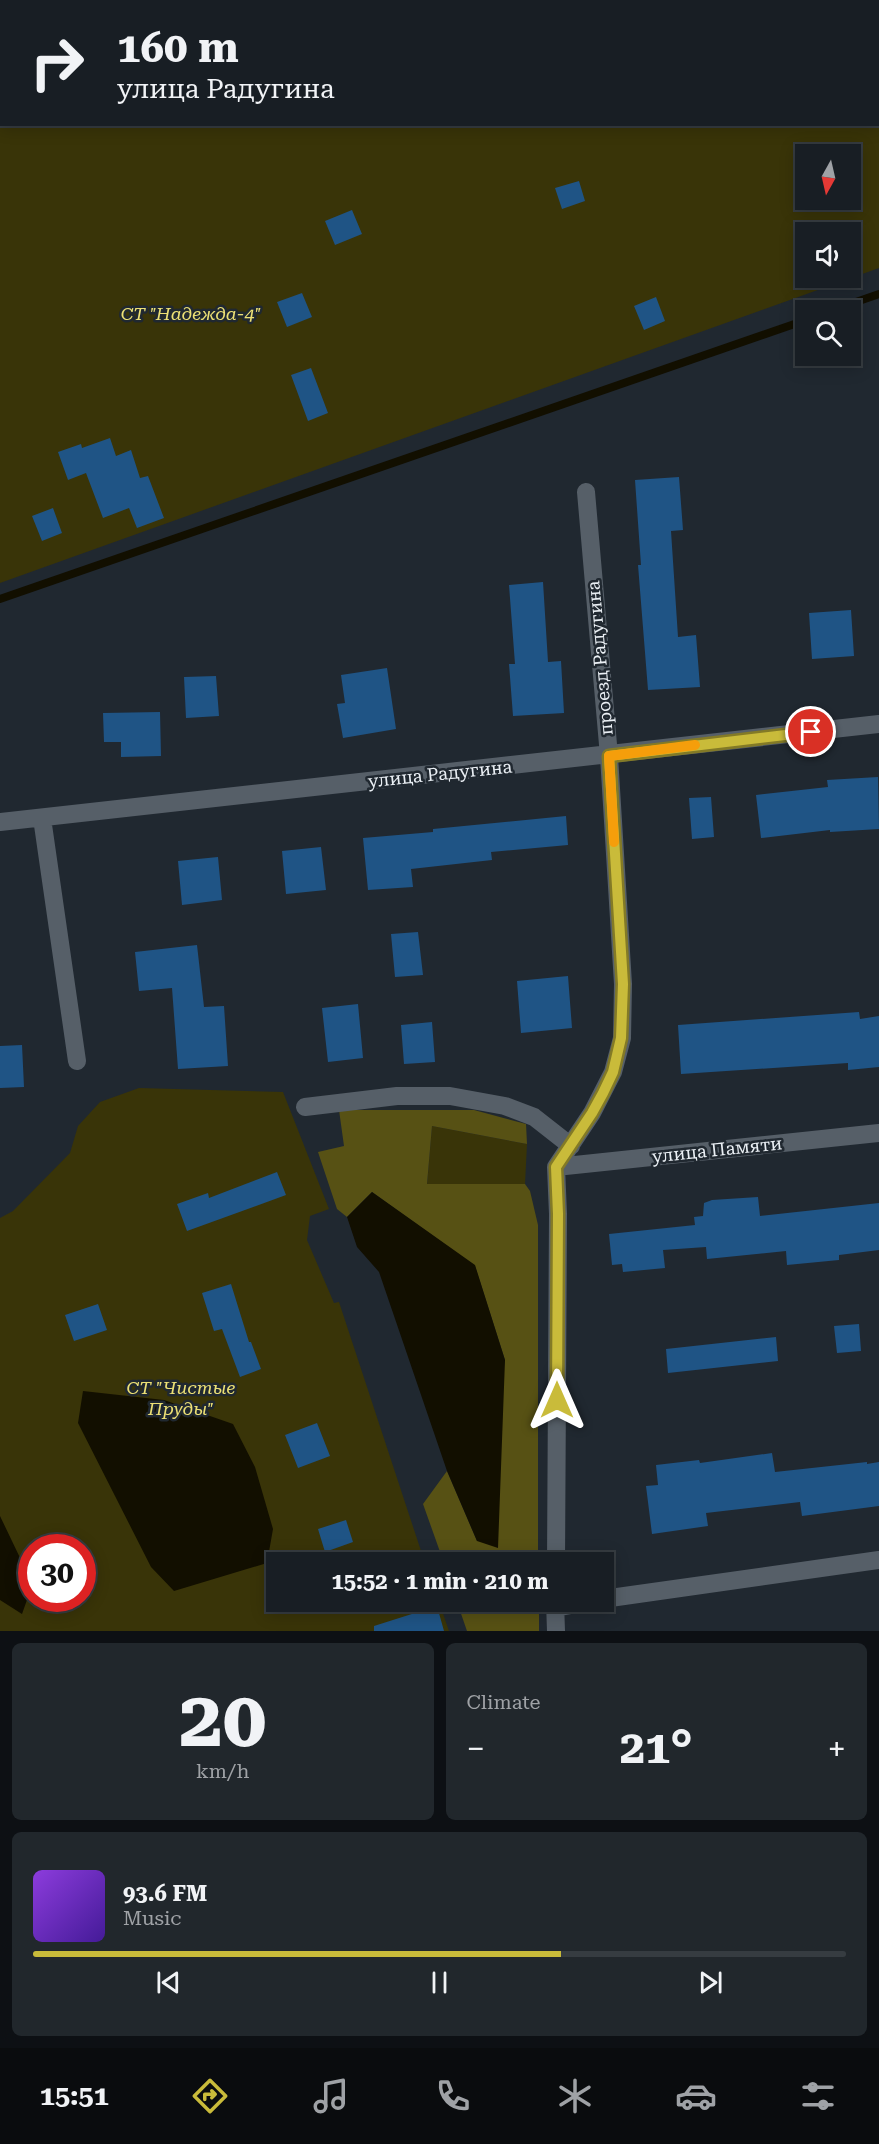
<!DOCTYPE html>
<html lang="en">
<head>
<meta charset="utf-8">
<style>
  body { margin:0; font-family:"Roboto Serif",serif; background:#21272c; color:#f1f3f6; height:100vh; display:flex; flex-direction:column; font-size:22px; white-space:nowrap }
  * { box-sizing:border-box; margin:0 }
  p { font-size:20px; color:#9fa2a6 }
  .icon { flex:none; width:33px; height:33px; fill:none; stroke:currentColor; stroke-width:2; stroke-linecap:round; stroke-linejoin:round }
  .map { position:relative; height:1631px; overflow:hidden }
  .side { display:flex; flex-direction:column; gap:12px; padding:12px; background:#0d1014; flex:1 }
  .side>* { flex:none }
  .guide { position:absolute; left:0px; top:0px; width:879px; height:126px; box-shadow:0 3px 15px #0003,0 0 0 2px #363c41; background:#181e24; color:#f1f3f6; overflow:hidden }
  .needle { width:39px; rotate:188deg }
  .tools { position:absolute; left:795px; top:144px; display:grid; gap:12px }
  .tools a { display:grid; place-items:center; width:66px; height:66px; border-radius:0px; background:#181e24; box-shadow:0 3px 15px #0003,0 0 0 2px #363c41; font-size:30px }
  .speed { position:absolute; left:18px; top:1534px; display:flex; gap:12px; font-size:30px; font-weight:700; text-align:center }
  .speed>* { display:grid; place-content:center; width:78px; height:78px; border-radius:50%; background:#181e24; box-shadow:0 3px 15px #0003,0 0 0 2px #363c41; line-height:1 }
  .speed .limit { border:9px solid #d22; background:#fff; color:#111 }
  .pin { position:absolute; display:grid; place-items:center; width:51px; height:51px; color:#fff; margin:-26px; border:3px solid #fff; border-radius:50%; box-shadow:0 2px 6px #0007 }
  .me { position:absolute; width:66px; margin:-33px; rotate:0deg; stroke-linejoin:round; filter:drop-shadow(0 0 4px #0008) }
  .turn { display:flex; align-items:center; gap:21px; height:126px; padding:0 18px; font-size:27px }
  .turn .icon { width:78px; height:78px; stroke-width:2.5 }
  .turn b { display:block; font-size:42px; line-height:51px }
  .big { font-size:45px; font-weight:700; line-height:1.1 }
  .side .card { flex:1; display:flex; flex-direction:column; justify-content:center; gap:9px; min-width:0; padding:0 21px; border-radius:9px; background:#21272c }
  .side .dial { align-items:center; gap:0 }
  .dial b { font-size:78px; line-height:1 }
  .song { display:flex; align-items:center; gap:18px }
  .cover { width:72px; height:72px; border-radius:9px; background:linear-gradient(135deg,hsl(270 70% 55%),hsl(260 70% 35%)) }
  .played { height:6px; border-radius:3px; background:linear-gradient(90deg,#c9bb3a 65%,#363c41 65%) }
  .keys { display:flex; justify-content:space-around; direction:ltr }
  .heat { display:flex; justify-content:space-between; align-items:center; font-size:33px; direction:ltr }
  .side .tiles { flex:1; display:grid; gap:12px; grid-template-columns:1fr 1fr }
  .card:last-child { grid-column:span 2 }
  .trip { position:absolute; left:266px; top:1552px; width:348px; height:60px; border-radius:0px; background:#181e24; box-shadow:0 3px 15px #0003,0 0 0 2px #363c41; font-weight:700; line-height:60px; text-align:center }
  .dock { display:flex; height:96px; justify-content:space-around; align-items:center; background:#0a0c0e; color:#9fa2a6 }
  .dock .icon { width:42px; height:42px }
  .dock .on { color:#c9bb3a }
  .dock b { font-size:27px; color:#f1f3f6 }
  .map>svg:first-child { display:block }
  .green { fill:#393408; fill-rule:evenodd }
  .forest { fill:#575114 }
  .water { fill:#120f00 }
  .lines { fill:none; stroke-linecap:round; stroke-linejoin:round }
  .stream { stroke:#120f00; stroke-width:8 }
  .building { fill:#1f5485 }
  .minor { stroke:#565f68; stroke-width:18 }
  .route-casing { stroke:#837a26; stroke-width:15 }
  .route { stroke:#c9bb3a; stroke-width:10 }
  .slow { stroke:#f59e0b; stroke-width:10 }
  .labels { text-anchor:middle; stroke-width:5; stroke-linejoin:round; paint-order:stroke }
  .park-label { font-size:18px; font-style:italic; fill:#ece075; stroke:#202830 }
  .street-label { font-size:18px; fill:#eaeff4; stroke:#202830 }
</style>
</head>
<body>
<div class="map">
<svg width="879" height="1631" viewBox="0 0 879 1631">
  <rect width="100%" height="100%" fill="#202830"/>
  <path class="green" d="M 0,0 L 347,0 L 2,2 L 0,18 Z
    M 360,0 L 879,0 L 879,23 L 878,2 Z
    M 0,48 L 1,48 L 2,124 L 878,124 L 879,69 L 879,268 L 0,583 ZM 806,154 L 850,154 L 850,200 L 806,200 ZM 806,232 L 850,232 L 850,278 L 806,278 Z
    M 139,1088 L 283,1092 L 329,1209 L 310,1216 L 307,1240 L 334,1303 L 339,1302 L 425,1563 L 276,1563 L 276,1602 L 439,1602 L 449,1631 L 0,1631 L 0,1218 L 13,1211 L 70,1153 L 78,1126 L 100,1102 ZM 32,1548 L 82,1548 L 82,1599 L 32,1599 Z
    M 432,1126 L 527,1144 L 525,1184 L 427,1185 Z"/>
  <path class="forest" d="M 339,1110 L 474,1110 L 526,1124 L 527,1144 L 432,1126 L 427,1184 L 525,1184 L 530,1191 L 538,1225 L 538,1563 L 444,1563 L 423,1504 L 447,1471 L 477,1541 L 505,1360 L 475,1266 L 372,1192 L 347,1217 L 337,1209 L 318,1152 L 344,1146 Z
    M 457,1602 L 539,1602 L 539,1631 L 467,1631 Z"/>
  <path class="water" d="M 372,1192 L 475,1265 L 505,1360 L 498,1548 L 477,1541 L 447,1471 L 379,1272 L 357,1247 L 347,1217 Z
    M 83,1391 L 164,1400 L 233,1424 L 255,1467 L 273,1529 L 267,1563 L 174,1591 L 151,1567 L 78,1423 Z
    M 0,1516 L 23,1564 L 28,1597 L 22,1614 L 0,1600 Z"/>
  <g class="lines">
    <path class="stream" d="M 833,310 L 879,294
      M 0,599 L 806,320"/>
  </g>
  <path class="building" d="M 579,181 L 585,201 L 562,209 L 555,188 Z
    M 352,210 L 362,234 L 335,245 L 325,221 Z
    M 302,293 L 312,317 L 287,327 L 277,302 Z
    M 656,297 L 665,321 L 644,330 L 634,306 Z
    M 311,368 L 328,413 L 308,421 L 291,375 Z
    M 110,438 L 116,456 L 131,450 L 140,478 L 148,476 L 164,518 L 137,528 L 129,508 L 103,518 L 86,473 L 68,480 L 58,452 L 81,444 L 82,448 Z
    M 679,477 L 683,530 L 671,531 L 678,637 L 696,635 L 700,687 L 648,690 L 638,565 L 641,565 L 635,480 Z
    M 53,508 L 62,533 L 42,541 L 32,516 Z
    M 543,582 L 548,662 L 561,661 L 564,713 L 513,716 L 509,664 L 515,664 L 509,585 Z
    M 851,610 L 854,656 L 812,659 L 809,613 Z
    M 387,668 L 396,729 L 343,738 L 337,704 L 345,703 L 341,675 Z
    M 216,676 L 219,716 L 186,718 L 184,677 Z
    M 160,712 L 161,756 L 121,757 L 121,742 L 104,742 L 103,713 Z
    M 878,777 L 879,829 L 830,832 L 830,830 L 761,838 L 756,795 L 828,787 L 827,780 Z
    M 711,797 L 714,837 L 692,839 L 689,798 Z
    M 566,816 L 568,845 L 491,852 L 492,860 L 411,869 L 413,887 L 368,890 L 363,838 L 433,832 L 433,829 Z
    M 321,847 L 326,890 L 286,894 L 282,851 Z
    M 218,857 L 222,900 L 182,905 L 178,861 Z
    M 418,932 L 423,975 L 395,977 L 391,934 Z
    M 197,945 L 204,1007 L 224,1006 L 228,1066 L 178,1069 L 172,988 L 139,991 L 135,952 Z
    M 568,976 L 572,1028 L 521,1033 L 517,981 Z
    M 358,1004 L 363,1058 L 328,1062 L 322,1008 Z
    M 859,1012 L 860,1019 L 879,1016 L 879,1067 L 848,1070 L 848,1063 L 681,1074 L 678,1025 Z
    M 432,1022 L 435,1062 L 404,1064 L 401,1025 Z
    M 22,1045 L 24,1087 L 0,1088 L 0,1046 Z
    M 277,1172 L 286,1195 L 187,1231 L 177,1204 L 208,1193 L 209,1198 Z
    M 758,1197 L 760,1216 L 879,1203 L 879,1250 L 839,1255 L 839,1260 L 787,1265 L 786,1251 L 707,1259 L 706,1247 L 663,1250 L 665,1268 L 623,1272 L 622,1264 L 612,1265 L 609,1234 L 695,1225 L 694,1217 L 703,1216 L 704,1203 L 712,1200 Z
    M 231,1284 L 249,1342 L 251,1342 L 261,1369 L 240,1377 L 222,1329 L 214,1331 L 202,1293 Z
    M 98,1304 L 107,1330 L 74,1341 L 65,1315 Z
    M 859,1324 L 861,1351 L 837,1353 L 834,1326 Z
    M 776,1337 L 778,1361 L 668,1373 L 666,1349 Z
    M 317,1423 L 330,1456 L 298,1468 L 285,1435 Z
    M 772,1453 L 775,1472 L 867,1462 L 867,1464 L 879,1462 L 879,1506 L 802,1516 L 800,1502 L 706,1513 L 708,1526 L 652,1534 L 646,1486 L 658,1485 L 656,1465 L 699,1460 L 700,1463 Z
    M 346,1520 L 353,1542 L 325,1552 L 318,1529 Z
    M 437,1606 L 444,1631 L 374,1631 L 374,1626 Z"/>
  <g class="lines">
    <path class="minor" d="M 42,818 L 77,1061
      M 0,822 L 879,724
      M 305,1107 L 397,1096 L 450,1096 L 505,1106 L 534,1117 L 571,1146
      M 556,1167 L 879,1133
      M 556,1563 L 558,1214 L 556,1167 L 592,1113 L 613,1072 L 622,1038 L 623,984 L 609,756 L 586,492
      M 603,1599 L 879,1560
      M 555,1602 L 556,1631
      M 555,1608 L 587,1602"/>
  </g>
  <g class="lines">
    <g class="route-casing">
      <path id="route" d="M 557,1400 L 558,1214 L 556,1167 L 592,1113 L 603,1093 L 613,1072 L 621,1038 L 623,984 L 609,756 L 811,732"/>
    </g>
    <use href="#route" class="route"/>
    <path class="slow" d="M 614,842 L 609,756 L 695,745"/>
  </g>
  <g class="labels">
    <g class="park-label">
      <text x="191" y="320">СТ "Надежда-4"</text>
      <text x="181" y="1394">СТ "Чистые<tspan x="181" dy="21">Пруды"</tspan></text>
    </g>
    <g class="street-label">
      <text transform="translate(600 658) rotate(-95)" y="6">проезд Радугина</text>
      <text transform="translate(440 774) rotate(-6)" y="6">улица Радугина</text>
      <text transform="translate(717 1150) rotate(-6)" y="6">улица Памяти</text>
    </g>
  </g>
</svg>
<div class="tools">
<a><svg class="needle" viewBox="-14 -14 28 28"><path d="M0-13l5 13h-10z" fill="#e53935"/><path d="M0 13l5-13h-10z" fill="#9fa2a6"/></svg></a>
<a><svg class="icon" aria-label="sound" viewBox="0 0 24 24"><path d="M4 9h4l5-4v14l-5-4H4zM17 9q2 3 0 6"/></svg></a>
<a><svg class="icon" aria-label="search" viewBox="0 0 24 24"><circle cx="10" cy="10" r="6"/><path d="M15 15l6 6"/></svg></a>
</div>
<div class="speed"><div class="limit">30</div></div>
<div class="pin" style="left:811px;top:732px;background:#d93025"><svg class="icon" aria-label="arrive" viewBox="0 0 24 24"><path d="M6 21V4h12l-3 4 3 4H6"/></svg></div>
<svg class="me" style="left:557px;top:1400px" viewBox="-20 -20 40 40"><path d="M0-17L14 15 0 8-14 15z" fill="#c9bb3a" stroke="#fff" stroke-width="4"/></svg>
<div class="trip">15:52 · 1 min · 210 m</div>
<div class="guide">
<div class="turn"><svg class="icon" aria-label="right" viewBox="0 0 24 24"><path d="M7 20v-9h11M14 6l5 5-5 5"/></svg><div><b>160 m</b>улица Радугина</div></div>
</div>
</div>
<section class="side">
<div class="tiles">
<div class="card dial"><b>20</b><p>km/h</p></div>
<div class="card"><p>Climate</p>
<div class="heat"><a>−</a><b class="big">21°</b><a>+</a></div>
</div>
<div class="card">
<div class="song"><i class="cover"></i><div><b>93.6 FM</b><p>Music</p></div></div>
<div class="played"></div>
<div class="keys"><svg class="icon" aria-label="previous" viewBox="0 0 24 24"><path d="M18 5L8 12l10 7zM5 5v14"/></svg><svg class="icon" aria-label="pause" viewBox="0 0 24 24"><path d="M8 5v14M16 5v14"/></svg><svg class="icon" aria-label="next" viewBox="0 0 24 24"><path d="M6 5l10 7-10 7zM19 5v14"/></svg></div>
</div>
</div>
</section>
<nav class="dock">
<b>15:51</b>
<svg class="icon on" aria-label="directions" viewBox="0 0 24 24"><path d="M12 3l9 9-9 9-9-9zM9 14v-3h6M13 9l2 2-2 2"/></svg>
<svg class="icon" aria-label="music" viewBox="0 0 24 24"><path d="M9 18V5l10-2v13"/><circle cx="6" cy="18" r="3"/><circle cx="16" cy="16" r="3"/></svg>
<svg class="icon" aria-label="phone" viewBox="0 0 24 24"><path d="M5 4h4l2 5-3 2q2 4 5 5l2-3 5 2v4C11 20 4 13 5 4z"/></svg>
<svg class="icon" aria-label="climate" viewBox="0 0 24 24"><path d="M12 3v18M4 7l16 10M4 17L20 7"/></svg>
<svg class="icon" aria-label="car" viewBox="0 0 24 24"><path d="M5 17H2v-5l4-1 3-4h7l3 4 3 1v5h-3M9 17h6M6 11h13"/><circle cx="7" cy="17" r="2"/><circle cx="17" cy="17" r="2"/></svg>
<svg class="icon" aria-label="filters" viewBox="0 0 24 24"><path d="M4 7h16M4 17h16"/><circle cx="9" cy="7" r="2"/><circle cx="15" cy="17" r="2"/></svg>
</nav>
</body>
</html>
